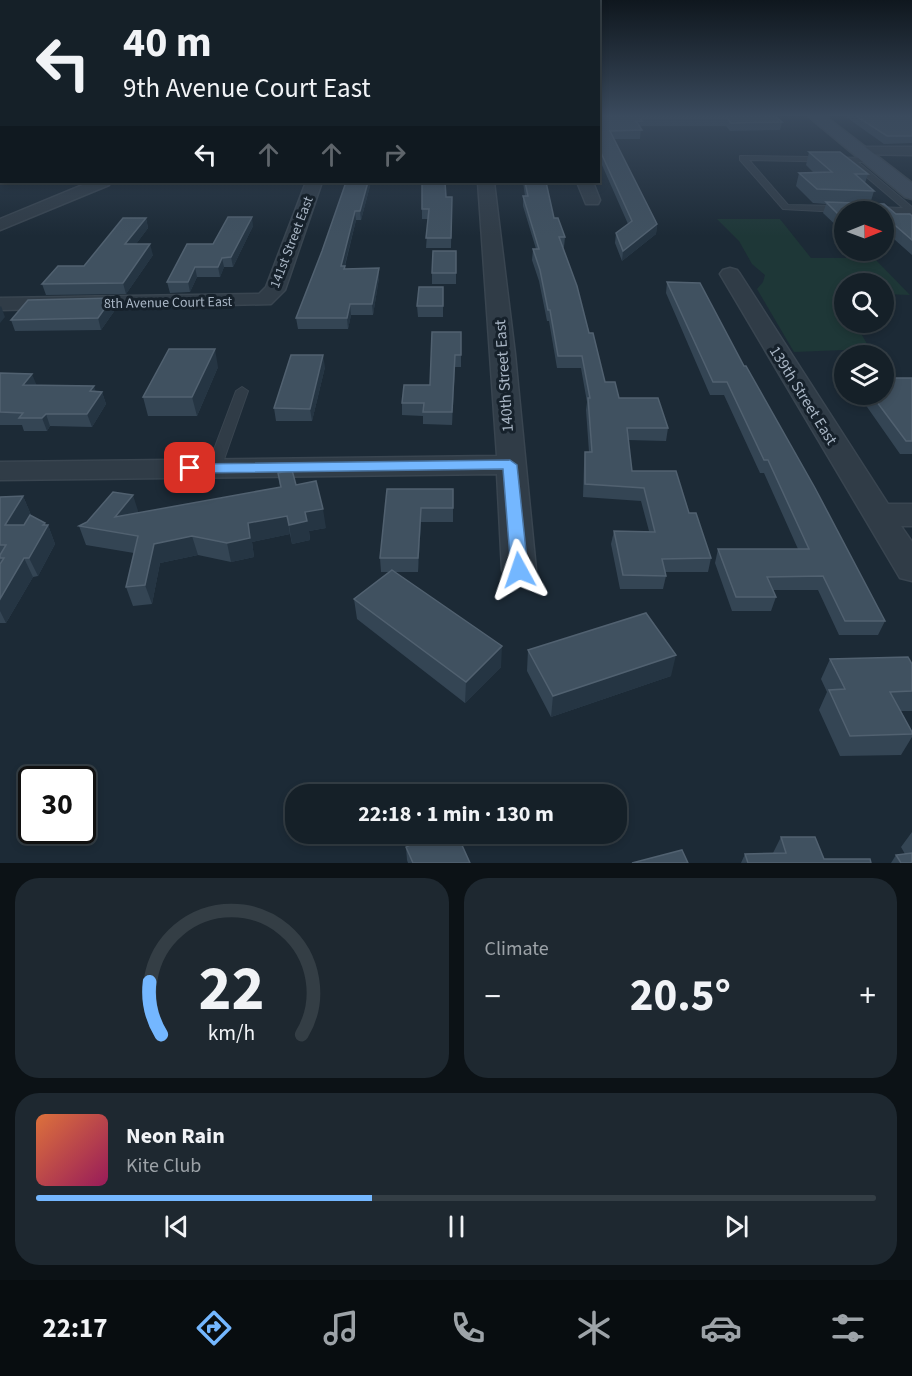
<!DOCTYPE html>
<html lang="en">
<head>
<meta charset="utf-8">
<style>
  body { margin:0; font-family:"Source Sans 3",sans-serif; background:#1e2830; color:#f1f3f6; height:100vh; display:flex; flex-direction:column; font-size:22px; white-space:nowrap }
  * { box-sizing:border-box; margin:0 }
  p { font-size:20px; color:#9da3a8 }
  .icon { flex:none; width:33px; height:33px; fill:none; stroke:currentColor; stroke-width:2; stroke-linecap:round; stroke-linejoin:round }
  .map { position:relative; height:863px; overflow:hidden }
  .sheet { display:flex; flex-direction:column; gap:15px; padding:15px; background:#0c1216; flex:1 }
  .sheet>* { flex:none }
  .top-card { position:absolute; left:0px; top:0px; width:600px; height:183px; box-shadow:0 3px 9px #0003,0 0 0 2px #343e45; background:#152028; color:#f1f3f6; overflow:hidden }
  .needle { width:39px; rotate:89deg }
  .tools { position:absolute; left:834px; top:201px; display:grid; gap:12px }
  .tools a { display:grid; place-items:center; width:60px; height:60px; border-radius:50%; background:#152028; box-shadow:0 3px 9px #0003,0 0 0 2px #343e45; font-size:30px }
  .speed { position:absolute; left:18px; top:766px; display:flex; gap:12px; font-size:30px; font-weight:700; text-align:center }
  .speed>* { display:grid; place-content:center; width:78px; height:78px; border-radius:50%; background:#152028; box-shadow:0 3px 9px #0003,0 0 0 2px #343e45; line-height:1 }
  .speed .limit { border:3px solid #111; border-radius:9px; background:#fff; color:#111 }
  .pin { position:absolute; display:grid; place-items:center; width:51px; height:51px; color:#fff; margin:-26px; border-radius:12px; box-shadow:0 3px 9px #0006 }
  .me { position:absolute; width:66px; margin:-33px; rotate:355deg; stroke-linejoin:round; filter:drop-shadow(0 0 4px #0008) }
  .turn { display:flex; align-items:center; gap:21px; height:126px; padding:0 24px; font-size:27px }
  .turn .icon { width:78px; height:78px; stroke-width:2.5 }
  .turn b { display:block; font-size:42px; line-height:51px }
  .lanes { display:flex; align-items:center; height:57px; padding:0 24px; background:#0003; justify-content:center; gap:30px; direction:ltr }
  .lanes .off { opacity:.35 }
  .big { font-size:45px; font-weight:700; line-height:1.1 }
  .sheet .widget { flex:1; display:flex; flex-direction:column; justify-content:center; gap:9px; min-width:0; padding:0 21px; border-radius:24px; background:#1e2830 }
  .sheet .dial { align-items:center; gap:0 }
  .dial svg { height:156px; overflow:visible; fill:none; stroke:#343e45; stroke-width:7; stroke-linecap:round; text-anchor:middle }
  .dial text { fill:#f1f3f6; stroke:none }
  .song { display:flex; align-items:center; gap:18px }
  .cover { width:72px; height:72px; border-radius:9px; background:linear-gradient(135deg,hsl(20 70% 55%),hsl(330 70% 35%)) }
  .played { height:6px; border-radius:3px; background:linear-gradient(90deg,#74b7ff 40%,#343e45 40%) }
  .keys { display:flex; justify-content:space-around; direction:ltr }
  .heat { display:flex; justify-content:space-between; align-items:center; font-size:33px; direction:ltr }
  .sheet .tiles { flex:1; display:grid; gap:15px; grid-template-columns:1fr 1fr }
  .widget:last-child { grid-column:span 2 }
  .trip { position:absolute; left:285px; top:784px; width:342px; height:60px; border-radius:24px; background:#152028; box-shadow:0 3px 9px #0003,0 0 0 2px #343e45; font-weight:700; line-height:60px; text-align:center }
  .menu { display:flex; height:96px; justify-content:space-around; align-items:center; background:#080d10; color:#9da3a8 }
  .menu .icon { width:42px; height:42px }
  .menu .selected { color:#74b7ff }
  .menu b { font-size:27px; color:#f1f3f6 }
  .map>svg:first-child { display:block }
  .green { fill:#1e3737 }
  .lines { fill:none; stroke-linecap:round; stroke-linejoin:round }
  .lane-casing { stroke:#394550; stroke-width:2 }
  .street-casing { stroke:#394550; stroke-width:3 }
  .secondary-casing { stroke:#394550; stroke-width:3 }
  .lane { fill:#303c47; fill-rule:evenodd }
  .street { fill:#303c47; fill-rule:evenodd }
  .secondary { fill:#3d4b5a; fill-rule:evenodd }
  .wall { fill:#344554 }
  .shaded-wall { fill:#253543 }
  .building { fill:#405160; stroke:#516170; stroke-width:1.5 }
  .route { fill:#74b7ff; stroke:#4b77a6; stroke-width:1.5 }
  .labels { text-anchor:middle; stroke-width:6; stroke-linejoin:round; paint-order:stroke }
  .far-street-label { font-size:14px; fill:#a9b6c5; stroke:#16212b }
  .street-label { font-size:16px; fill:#a9b6c5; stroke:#16212b }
</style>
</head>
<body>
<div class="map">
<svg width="912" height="863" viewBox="0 0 912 863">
  <rect width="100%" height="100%" fill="#1c2a36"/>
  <path class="green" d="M 717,219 L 780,219 L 811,258 L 874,258 L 910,295 L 884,294 L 884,284 L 844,284 L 844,293 L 837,293 L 844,305 L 844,322 L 855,323 L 870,349 L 794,352 L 757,289 L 763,282 L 765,275 L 752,264 L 739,241 Z"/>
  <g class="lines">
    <g class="lane-casing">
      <path id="lane" d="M 740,156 L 874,158 L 875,160 L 871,162 L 858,162 L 912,207 L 912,214 L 872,212 L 872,208 L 875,207 L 903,208 L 849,162 L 749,160 L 788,205 L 840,206 L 844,209 L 840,212 L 783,209 L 740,160 Z
        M 242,387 L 248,391 L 221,468 L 214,473 L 209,471 L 207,468 L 236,391 Z"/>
    </g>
    <g class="street-casing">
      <path id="street" d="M 860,147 L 912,147 L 912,155 L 855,154 L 853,151 L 855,148 Z
        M 90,182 L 111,182 L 109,185 L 0,230 L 0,219 Z
        M 306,182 L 322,182 L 285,290 L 271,304 L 0,310 L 0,298 L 259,294 L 266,287 Z
        M 478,182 L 494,182 L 515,354 L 536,570 L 531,579 L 519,582 L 507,579 L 502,570 L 497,474 L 0,480 L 0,462 L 497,456 Z
        M 577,182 L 593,182 L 600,200 L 598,204 L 586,204 Z
        M 730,268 L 737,270 L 740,274 L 888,504 L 912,504 L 912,526 L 901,526 L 912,542 L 912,581 L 900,578 L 720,274 L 723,270 Z"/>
    </g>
    <g class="secondary-casing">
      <path id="secondary" d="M 808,116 L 825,116 L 912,183 L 912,199 L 905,197 Z"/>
    </g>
    <use href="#lane" class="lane"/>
    <use href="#street" class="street"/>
    <use href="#secondary" class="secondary"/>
  </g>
  <path class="wall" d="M 598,116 L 775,116 L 782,122 L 780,130 L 730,131 L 726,126 L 641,126 L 640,139 L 614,139 L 657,224 L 656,234 L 622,261 L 615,243 L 616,233 L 628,224 L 598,156 Z
    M 846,116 L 910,116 L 912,117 L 912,143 L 884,144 L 846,117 Z
    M 809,152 L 868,174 L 865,183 L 874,191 L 870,204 L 896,214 L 912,216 L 912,255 L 886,232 L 884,232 L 884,212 L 844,212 L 844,233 L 823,213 L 826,204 L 813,203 L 796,186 L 799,173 L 814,173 L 806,165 Z
    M 371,182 L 361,220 L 356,220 L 345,266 L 345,269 L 379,268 L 379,278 L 373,315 L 351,315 L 348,329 L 298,329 L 296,318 L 322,251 Z
    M 523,182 L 546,182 L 554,218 L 565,237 L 564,247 L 563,248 L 605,382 L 619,398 L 668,428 L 666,441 L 628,440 L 632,471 L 689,513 L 711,558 L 708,572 L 665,572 L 666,576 L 663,589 L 620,589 L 611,544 L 614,531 L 649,531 L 641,501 L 583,497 L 584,464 L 585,452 L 589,452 L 586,410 L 587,402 L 581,368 L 557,368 L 549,321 L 547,321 L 539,281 L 532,260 L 533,249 L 536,249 L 523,206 L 523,196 L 525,196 Z
    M 446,197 L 452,197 L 451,248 L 426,248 L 428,219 L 422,219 L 422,209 Z
    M 146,218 L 148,228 L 136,244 L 153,255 L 126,294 L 46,295 L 42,284 L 84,266 Z
    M 253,226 L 233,267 L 224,267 L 220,277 L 197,277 L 190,292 L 170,293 L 167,282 L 213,244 Z
    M 456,251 L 456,284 L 432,284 L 432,273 Z
    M 667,282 L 744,366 L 885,621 L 878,635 L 839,635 L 818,590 L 773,590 L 776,597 L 771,611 L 732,611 L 715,563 L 718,549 L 798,549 L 764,473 L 760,473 L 724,395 L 710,395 L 666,293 Z
    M 443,287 L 443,317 L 418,317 L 417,306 Z
    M 115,310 L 101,330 L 15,331 L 11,320 Z
    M 461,332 L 461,367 L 455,367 L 452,425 L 423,424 L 423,416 L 402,415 L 402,403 L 430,385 Z
    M 218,367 L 197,416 L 148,416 L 143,397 Z
    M 325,367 L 312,421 L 276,421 L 274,408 Z
    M 0,373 L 37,385 L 102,392 L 106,404 L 92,427 L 50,426 L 47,431 L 24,431 L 22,425 L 0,425 Z
    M 887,378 L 912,378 L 912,454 L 900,454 L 858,394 L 884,394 Z
    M 278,473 L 296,485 L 326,528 L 309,531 L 310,540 L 292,544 L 290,534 L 252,542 L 254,557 L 231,562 L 198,555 L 160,563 L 152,604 L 133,606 L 126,587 L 134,553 L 86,545 L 79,526 L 139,513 L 280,487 Z
    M 387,489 L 453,489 L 453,522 L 421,522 L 418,572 L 395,572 L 501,667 L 465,703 L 357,619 L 354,599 L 389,572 L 381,572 L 380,558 Z
    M 23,496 L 31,515 L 45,523 L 45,525 L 48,525 L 55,544 L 38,576 L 33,577 L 6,623 L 0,623 L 0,497 Z
    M 528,650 L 671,676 L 551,717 L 527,671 Z
    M 830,659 L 912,664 L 912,711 L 901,711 L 912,732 L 912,737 L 901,755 L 840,756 L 819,710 L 827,692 L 821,679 Z
    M 912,832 L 912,863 L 891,863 L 896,855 L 905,854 L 901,847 Z
    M 781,837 L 824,859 L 871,863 L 741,863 L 745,854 L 773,853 Z
    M 406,847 L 470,863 L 408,863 L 407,860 Z"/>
  <path class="shaded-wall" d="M 368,182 L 371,182 L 361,220 L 360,211 Z
    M 355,211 L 356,220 L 344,268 L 345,266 L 346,276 L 341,266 Z
    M 252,217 L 253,226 L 233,267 L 231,257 Z
    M 146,218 L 148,228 L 128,255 L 125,244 Z
    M 657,224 L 656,234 L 622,261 L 623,251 Z
    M 150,244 L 153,255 L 126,294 L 123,283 Z
    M 222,258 L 224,267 L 220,277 L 218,267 Z
    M 195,267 L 197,277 L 190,292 L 188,282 Z
    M 379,268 L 379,278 L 373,315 L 372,304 Z
    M 112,298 L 115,310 L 101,330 L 98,318 Z
    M 350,304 L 351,315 L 348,329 L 347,318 Z
    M 1,306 L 5,317 L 0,323 L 0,307 Z
    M 215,349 L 218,367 L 197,416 L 192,397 Z
    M 323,355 L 325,367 L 312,421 L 310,409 Z
    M 455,355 L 455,367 L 452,425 L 452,412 Z
    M 32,374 L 37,386 L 23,385 Z
    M 94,386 L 98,398 L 90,391 Z
    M 102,392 L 106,404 L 92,427 L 87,414 Z
    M 46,414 L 50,426 L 47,431 L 42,418 Z
    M 133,495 L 139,514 L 115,517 Z
    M 23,496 L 31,515 L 14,544 L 5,525 Z
    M 421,508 L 421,522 L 418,572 L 418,558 Z
    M 323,509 L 326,528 L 309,531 L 310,540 L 292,544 L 289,525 L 305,512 Z
    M 287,516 L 290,534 L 252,542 L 254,557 L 231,562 L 227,543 L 248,523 Z
    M 45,523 L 46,527 L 48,525 L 55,544 L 38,576 L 29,558 Z
    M 192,536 L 198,555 L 160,563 L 152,604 L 145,585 L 154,544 Z
    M 24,558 L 33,577 L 6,623 L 0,611 L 0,599 Z
    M 502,646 L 501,667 L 465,703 L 466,682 Z
    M 676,655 L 671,676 L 551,717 L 553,696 Z"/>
  <path class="building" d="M 598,116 L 775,116 L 782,122 L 731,123 L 727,118 L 640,118 L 642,121 L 636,121 L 642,130 L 610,131 L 657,224 L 623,251 L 616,233 L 632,221 L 598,146 Z
    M 856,116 L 910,116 L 912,117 L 912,136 L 887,136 Z
    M 809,152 L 840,152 L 868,174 L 855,174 L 874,191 L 817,189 L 799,173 L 832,172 Z
    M 346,182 L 368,182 L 360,211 L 355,211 L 341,266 L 345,266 L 344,269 L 379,268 L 372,304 L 350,304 L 347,318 L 296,318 L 322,251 Z
    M 422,182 L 445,182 L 446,197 L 452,197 L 451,238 L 426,238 L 429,209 L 422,209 Z
    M 525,182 L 546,182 L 554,218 L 558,218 L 565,237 L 559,237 L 577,286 L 589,333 L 593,333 L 605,382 L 615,382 L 619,398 L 658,398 L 668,428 L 627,428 L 632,471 L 676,471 L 689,513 L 696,513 L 711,558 L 662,559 L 666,576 L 623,575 L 614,531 L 655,532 L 644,488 L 585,484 L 585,452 L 592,452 L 588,398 L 590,398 L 582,356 L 558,356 L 550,310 L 548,310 L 540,270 L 533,249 L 539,249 L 523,196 L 528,196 Z
    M 826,202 L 884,204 L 896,214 L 910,214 L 912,216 L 912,240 L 890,221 L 884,221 L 884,212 L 844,212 L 844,220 Z
    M 228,217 L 252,217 L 231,257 L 222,258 L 218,267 L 195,267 L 188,282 L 167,282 L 187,244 L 213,244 Z
    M 123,218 L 146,218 L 125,244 L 150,244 L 123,283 L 42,284 L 58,266 L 84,266 Z
    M 433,251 L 456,251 L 456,273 L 432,273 Z
    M 667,282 L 700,283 L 744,366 L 746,366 L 815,488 L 885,621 L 845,621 L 823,576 L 767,577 L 776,597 L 736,597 L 718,549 L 809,549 L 768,460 L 764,460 L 727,382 L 713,382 Z
    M 419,287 L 443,287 L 443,306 L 417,306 Z
    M 112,298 L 98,318 L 11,320 L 28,300 Z
    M 432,332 L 461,332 L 461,355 L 455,355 L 452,412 L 423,412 L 424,403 L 402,403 L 404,385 L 430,385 Z
    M 169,349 L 215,349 L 192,397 L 143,397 Z
    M 291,355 L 323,355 L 310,409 L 274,408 Z
    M 0,373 L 32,374 L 23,385 L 94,386 L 90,391 L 102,392 L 87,414 L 46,414 L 42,418 L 19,418 L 23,413 L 0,412 Z
    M 884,373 L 887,378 L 912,378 L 912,441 L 906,441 L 871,394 L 884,394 Z
    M 292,470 L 296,485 L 316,481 L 323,509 L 305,512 L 307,521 L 289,525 L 287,516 L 248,523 L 250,538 L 227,543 L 192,536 L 154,544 L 145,585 L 126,587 L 138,536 L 79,526 L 87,522 L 113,492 L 133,495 L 115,517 L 281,487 L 278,473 Z
    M 387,489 L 453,489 L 453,508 L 421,508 L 418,558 L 380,558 Z
    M 23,496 L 5,525 L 24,525 L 30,515 L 45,523 L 43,525 L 48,525 L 29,558 L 24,558 L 0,599 L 0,564 L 4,558 L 0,558 L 0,555 L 6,545 L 0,545 L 0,497 Z
    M 392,570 L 502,646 L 466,682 L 354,599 Z
    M 646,613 L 676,655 L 553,696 L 528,650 Z
    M 908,657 L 912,664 L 912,691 L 890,692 L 912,732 L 912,734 L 850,736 L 829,690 L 845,689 L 830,659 Z
    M 432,834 L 457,834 L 470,863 L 413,863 L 406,847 Z
    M 781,837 L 815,837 L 824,859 L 870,859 L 871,863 L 748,863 L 745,854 L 786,853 Z
    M 682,850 L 688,863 L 632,863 Z
    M 912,853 L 912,863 L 901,863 L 896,855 Z"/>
  <linearGradient id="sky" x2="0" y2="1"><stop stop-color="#0f171e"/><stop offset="0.49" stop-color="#3a4a5d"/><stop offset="1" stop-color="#3a4a5d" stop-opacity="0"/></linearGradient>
  <rect width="912" height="236" fill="url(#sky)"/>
  <path class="route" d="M 510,460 L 517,465 L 528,570 L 525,575 L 519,577 L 514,575 L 511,570 L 503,469 L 190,473 L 183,468 L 190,464 Z"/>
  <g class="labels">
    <g class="far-street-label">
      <text transform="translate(291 242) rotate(-69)" y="5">141st Street East</text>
      <text transform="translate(168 302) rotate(-1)" y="5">8th Avenue Court East</text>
    </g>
    <g class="street-label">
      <text transform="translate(503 376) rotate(-94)" y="6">140th Street East</text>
      <text transform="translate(804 395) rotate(58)" y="6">139th Street East</text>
    </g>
  </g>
</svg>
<div class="tools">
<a><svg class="needle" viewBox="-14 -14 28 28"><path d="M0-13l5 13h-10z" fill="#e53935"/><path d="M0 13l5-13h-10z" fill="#9da3a8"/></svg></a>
<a><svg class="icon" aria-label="search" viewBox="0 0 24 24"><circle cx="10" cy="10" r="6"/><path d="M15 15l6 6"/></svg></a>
<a><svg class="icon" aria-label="layers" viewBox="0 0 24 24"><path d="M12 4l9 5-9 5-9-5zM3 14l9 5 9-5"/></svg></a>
</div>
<div class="speed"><div class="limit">30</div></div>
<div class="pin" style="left:190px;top:468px;background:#d93025"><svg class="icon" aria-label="arrive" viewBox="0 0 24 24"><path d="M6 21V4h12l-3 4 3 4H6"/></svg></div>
<svg class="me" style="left:519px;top:570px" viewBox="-20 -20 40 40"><path d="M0-17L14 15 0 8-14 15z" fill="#74b7ff" stroke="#fff" stroke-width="4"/></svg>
<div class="trip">22:18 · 1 min · 130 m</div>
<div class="top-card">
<div class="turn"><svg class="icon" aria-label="left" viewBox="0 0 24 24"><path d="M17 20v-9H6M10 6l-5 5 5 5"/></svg><div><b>40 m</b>9th Avenue Court East</div></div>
<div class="lanes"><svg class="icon" aria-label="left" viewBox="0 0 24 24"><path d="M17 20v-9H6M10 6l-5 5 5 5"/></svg><svg class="icon off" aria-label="ahead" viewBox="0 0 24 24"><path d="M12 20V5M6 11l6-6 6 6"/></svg><svg class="icon off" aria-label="ahead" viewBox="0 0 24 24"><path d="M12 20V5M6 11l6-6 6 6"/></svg><svg class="icon off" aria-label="right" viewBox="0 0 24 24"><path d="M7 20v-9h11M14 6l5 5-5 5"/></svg></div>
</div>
</div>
<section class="sheet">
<div class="tiles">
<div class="widget dial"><svg viewBox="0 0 100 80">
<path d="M14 69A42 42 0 1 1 86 69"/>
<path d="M14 69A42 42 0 0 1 8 42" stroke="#74b7ff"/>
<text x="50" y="56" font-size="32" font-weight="700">22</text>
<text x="50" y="72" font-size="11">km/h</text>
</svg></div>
<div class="widget"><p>Climate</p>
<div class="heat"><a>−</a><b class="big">20.5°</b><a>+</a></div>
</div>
<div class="widget">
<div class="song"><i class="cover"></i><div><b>Neon Rain</b><p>Kite Club</p></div></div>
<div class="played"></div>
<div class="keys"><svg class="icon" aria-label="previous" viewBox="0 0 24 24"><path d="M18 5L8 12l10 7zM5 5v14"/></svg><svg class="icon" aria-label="pause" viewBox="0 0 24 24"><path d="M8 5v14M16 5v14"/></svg><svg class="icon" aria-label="next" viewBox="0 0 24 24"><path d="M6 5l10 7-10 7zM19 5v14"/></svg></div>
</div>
</div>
</section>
<nav class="menu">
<b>22:17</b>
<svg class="icon selected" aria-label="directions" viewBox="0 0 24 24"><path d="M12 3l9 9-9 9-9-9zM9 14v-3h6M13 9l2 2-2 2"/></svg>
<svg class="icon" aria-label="music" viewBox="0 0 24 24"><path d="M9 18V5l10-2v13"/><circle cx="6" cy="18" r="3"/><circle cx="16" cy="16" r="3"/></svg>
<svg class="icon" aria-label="phone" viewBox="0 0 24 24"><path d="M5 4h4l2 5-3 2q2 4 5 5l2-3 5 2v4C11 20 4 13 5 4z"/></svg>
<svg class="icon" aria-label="climate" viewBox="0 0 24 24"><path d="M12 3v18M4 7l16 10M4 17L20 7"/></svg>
<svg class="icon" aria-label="car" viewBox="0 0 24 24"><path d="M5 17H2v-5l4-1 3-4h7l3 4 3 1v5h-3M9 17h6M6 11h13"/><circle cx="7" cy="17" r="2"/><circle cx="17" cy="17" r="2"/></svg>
<svg class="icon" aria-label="filters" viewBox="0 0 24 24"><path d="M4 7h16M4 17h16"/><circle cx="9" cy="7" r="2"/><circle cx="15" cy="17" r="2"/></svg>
</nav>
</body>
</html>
